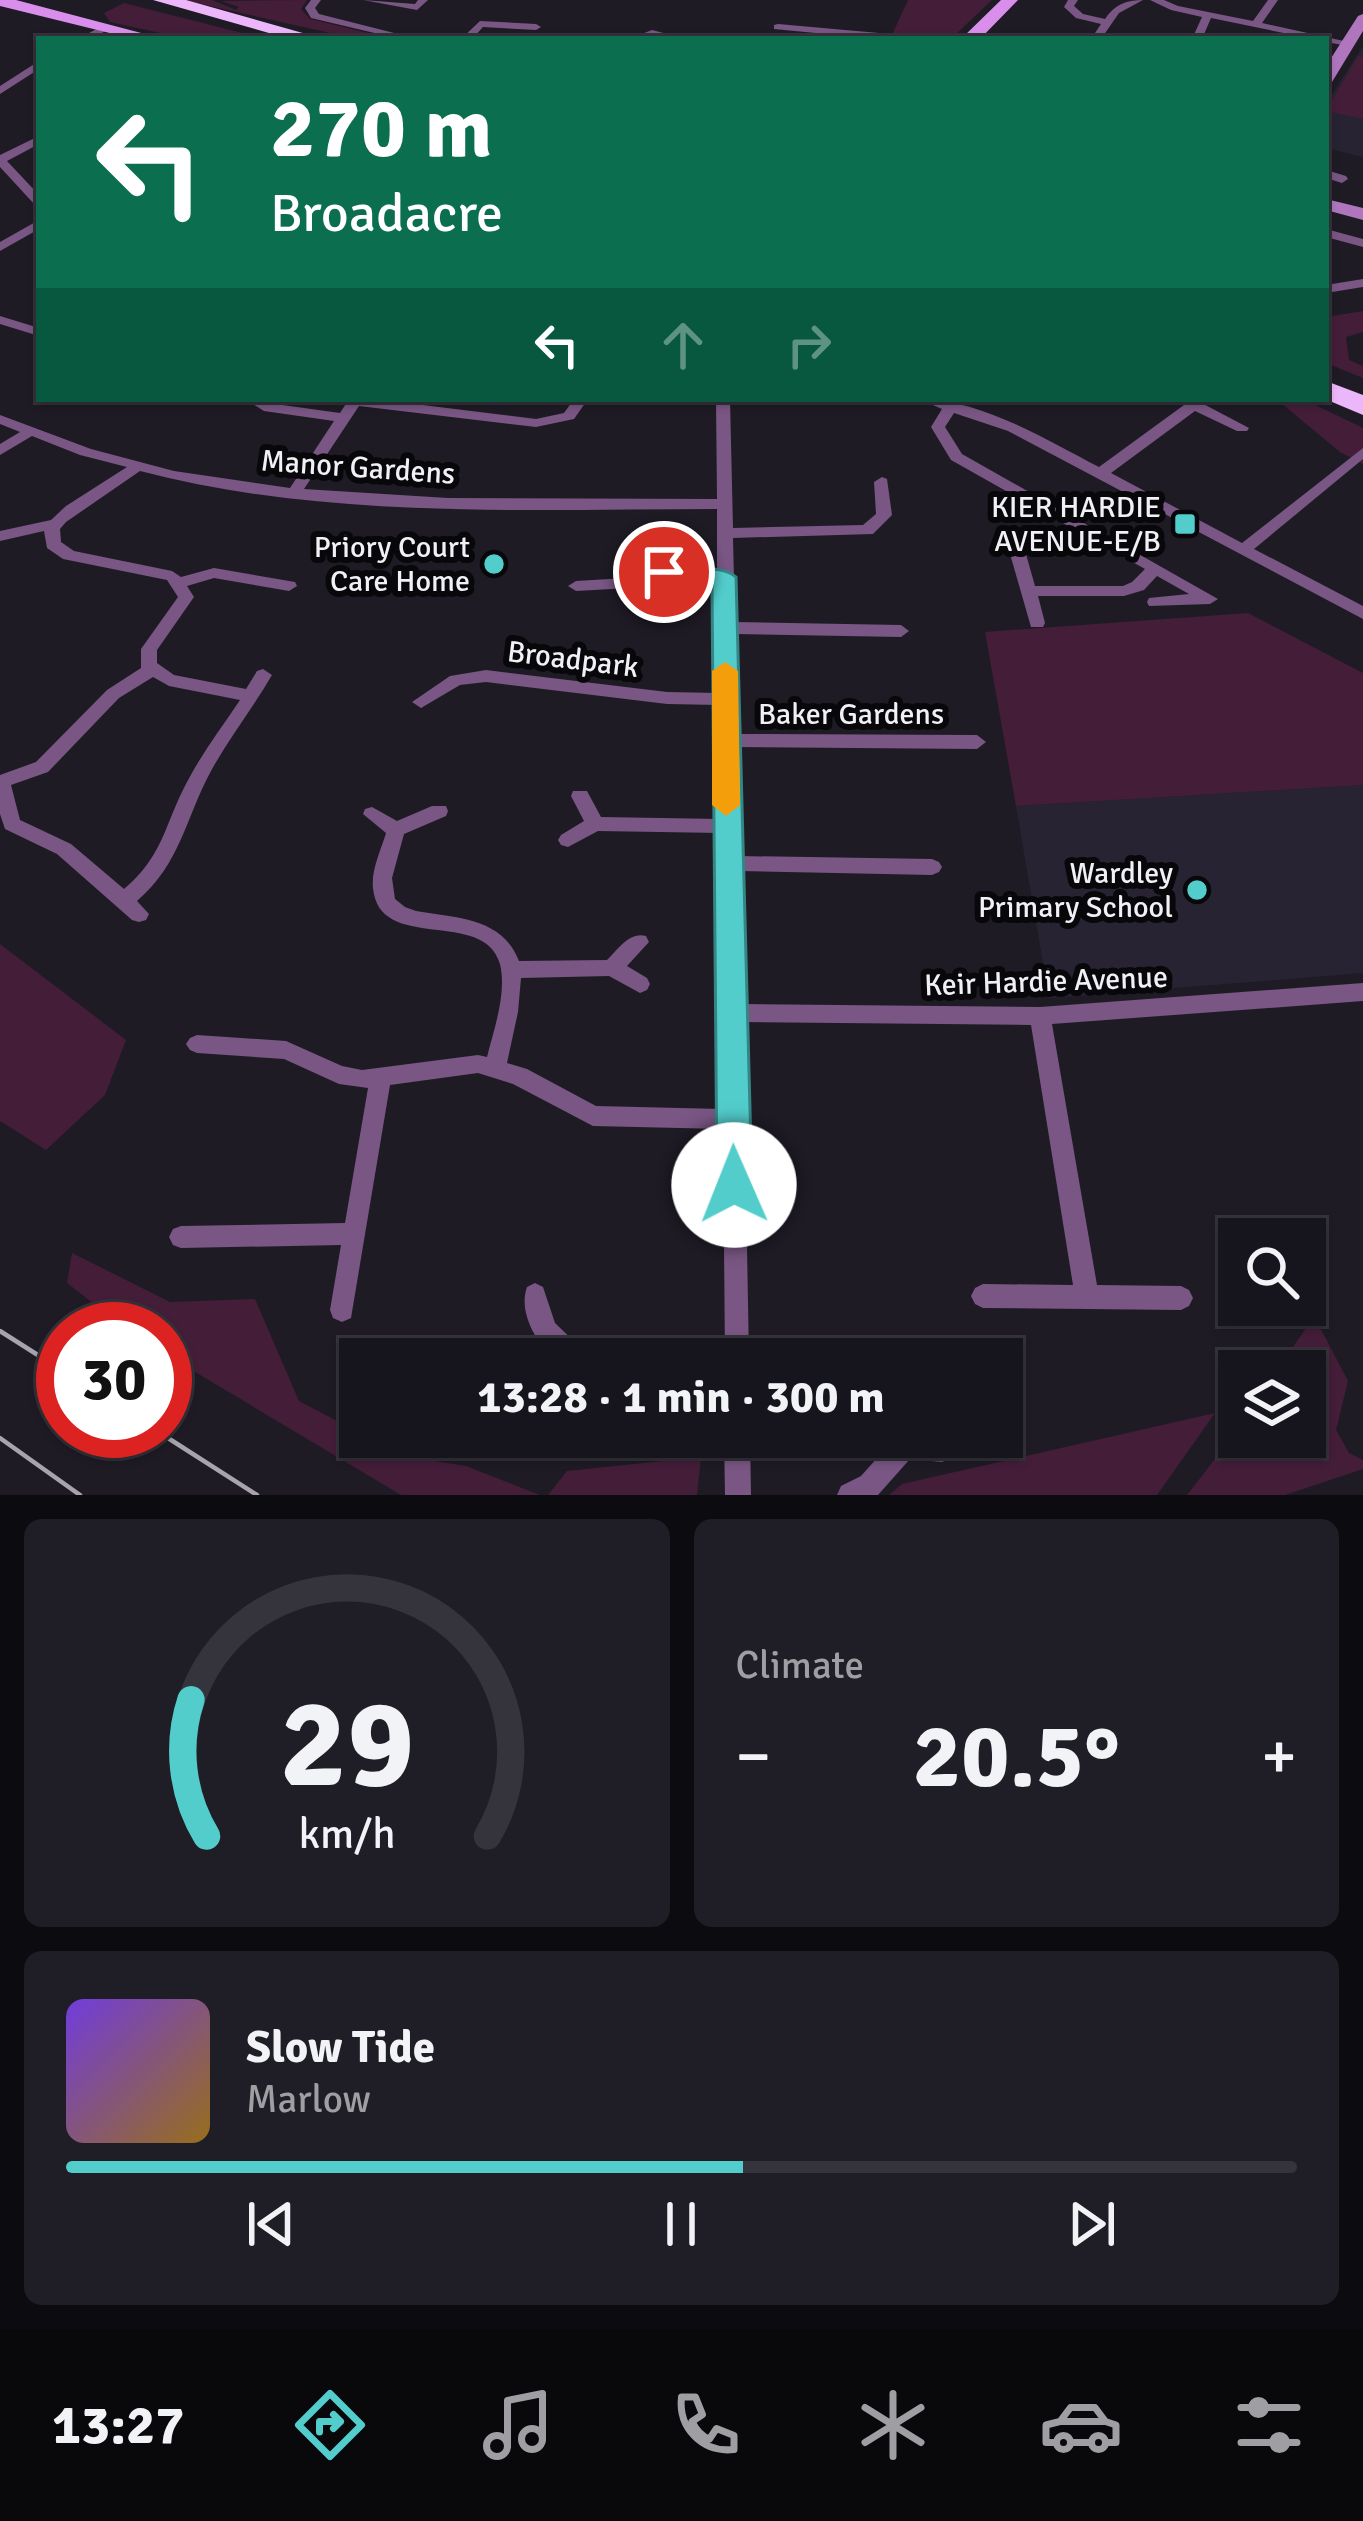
<!DOCTYPE html>
<html lang="en">
<head>
<meta charset="utf-8">
<style>
  body { margin:0; font-family:Signika,sans-serif; background:#1f1d25; color:#f1f3f6; height:100vh; display:flex; flex-direction:column; font-size:45px; white-space:nowrap }
  * { box-sizing:border-box; margin:0 }
  p { font-size:39px; color:#9e9ea3 }
  .icon { flex:none; width:66px; height:66px; fill:none; stroke:currentColor; stroke-width:2; stroke-linecap:round; stroke-linejoin:round }
  .map { position:relative; height:1495px; overflow:hidden }
  .drawer { display:flex; flex-direction:column; gap:24px; padding:24px; background:#0c0b0f; flex:1 }
  .drawer>* { flex:none }
  .top-card { position:absolute; left:36px; top:36px; width:1293px; height:366px; border-radius:0px; box-shadow:0 3px 9px #0004,0 0 0 3px #35333b; background:#0b6e4f; color:#fff; overflow:hidden }
  .buttons { position:absolute; left:1218px; top:1218px; display:grid; gap:24px }
  .buttons a { display:grid; place-items:center; width:108px; height:108px; border-radius:0px; background:#16141c; box-shadow:0 3px 9px #0004,0 0 0 3px #35333b; font-size:60px }
  .speed { position:absolute; left:36px; top:1302px; display:flex; gap:24px; font-size:60px; font-weight:700; text-align:center }
  .speed>* { display:grid; place-content:center; width:156px; height:156px; border-radius:50%; background:#16141c; box-shadow:0 3px 9px #0004,0 0 0 3px #35333b; line-height:1 }
  .speed .limit { border:18px solid #d22; background:#fff; color:#111 }
  .pin { position:absolute; display:grid; place-items:center; width:102px; height:102px; color:#fff; margin:-51px; border:6px solid #fff; border-radius:50%; box-shadow:0 3px 12px #0007 }
  .me { position:absolute; width:132px; margin:-66px; rotate:359deg; stroke-linejoin:round; filter:drop-shadow(0 0 9px #0008) }
  .turn { display:flex; align-items:center; gap:42px; height:252px; padding:0 36px; font-size:54px }
  .turn .icon { width:156px; height:156px; stroke-width:2.5 }
  .turn b { display:block; font-size:84px; line-height:102px }
  .lanes { display:flex; align-items:center; height:114px; padding:0 36px; background:#0003; justify-content:center; gap:60px; direction:ltr }
  .lanes .off { opacity:.35 }
  .big { font-size:90px; font-weight:800; line-height:1.1 }
  .drawer .widget { flex:1; display:flex; flex-direction:column; justify-content:center; gap:18px; min-width:0; padding:0 42px; border-radius:18px; background:#1f1d25 }
  .drawer .dial { align-items:center; gap:0 }
  .dial svg { height:312px; overflow:visible; fill:none; stroke:#35333b; stroke-width:7; stroke-linecap:round; text-anchor:middle }
  .dial text { fill:#f1f3f6; stroke:none }
  .song { display:flex; align-items:center; gap:36px }
  .cover { width:144px; height:144px; border-radius:18px; background:linear-gradient(135deg,hsl(260 70% 55%),hsl(40 70% 35%)) }
  .played { height:12px; border-radius:6px; background:linear-gradient(90deg,#52cdcc 55%,#35333b 55%) }
  .keys { display:flex; justify-content:space-around; direction:ltr }
  .heat { display:flex; justify-content:space-between; align-items:center; font-size:66px; direction:ltr }
  .drawer .tiles { flex:1; display:grid; gap:24px; grid-template-columns:1fr 1fr }
  .widget:last-child { grid-column:span 2 }
  .trip { position:absolute; left:339px; top:1338px; width:684px; height:120px; border-radius:0px; background:#16141c; box-shadow:0 3px 9px #0004,0 0 0 3px #35333b; font-weight:800; line-height:120px; text-align:center }
  .menu { display:flex; height:192px; justify-content:space-around; align-items:center; background:#09080b; color:#9e9ea3 }
  .menu .icon { width:84px; height:84px }
  .menu .on { color:#52cdcc }
  .menu b { font-size:54px; color:#f1f3f6 }
  .map>svg:first-child { display:block }
  .built { fill:#282333 }
  .green { fill:#441d39 }
  .lines { fill:none; stroke-linecap:round; stroke-linejoin:round }
  .street { fill:#795683; fill-rule:evenodd }
  .secondary { fill:#af76be; fill-rule:evenodd }
  .primary { fill:#d98eec; fill-rule:evenodd }
  .highway { fill:#ecb7fa; fill-rule:evenodd }
  .tram { stroke:#a7a4ac; stroke-width:4.5 }
  .route { fill:#52cdcc; stroke:#358585; stroke-width:3 }
  .slow { fill:#f59e0b }
  .poi-dot { fill:#52cdcc; stroke:#08070a; stroke-width:4.5 }
  .labels { text-anchor:middle; stroke-width:12; stroke-linejoin:round; paint-order:stroke }
  .street-label { font-size:30px; fill:#f2f0f7; stroke:#08070a }
  .poi-label { font-size:30px; fill:#f2f0f7; stroke:#08070a; text-anchor:end }
</style>
</head>
<body>
<div class="map">
<svg width="1363" height="1495" viewBox="0 0 1363 1495">
  <rect width="100%" height="100%" fill="#1e1b25"/>
  <path class="built" d="M 1363,46 L 1363,157 L 1326,148 L 1326,104 Z
    M 1363,785 L 1363,973 L 1049,998 L 1016,806 Z"/>
  <path class="green" d="M 183,0 L 212,0 L 236,10 L 239,7 L 221,1 L 307,0 L 301,9 L 310,19 L 393,39 L 357,39 Z
    M 908,0 L 992,0 L 951,39 L 890,39 Z
    M 124,3 L 266,39 L 188,39 L 110,22 L 104,13 Z
    M 1358,56 L 1363,57 L 1363,119 L 1326,111 Z
    M 1363,311 L 1363,332 L 1346,337 L 1349,360 L 1363,366 L 1363,378 L 1326,363 L 1326,317 Z
    M 1276,399 L 1303,399 L 1363,428 L 1363,464 L 1340,452 Z
    M 1248,613 L 1363,673 L 1363,785 L 1016,806 L 985,632 Z
    M 0,944 L 126,1040 L 105,1095 L 46,1150 L 0,1121 Z
    M 72,1253 L 170,1302 L 255,1299 L 299,1401 L 404,1456 L 466,1466 L 540,1495 L 401,1495 L 165,1354 L 165,1329 L 126,1329 L 67,1283 Z
    M 1314,1316 L 1348,1381 L 1336,1430 L 1349,1453 L 1363,1460 L 1363,1469 L 1285,1495 L 1187,1495 L 1239,1428 L 1239,1437 L 1305,1437 L 1305,1371 L 1277,1371 Z
    M 1215,1413 L 1157,1495 L 889,1495 L 902,1484 Z
    M 701,1457 L 697,1495 L 548,1495 L 567,1471 Z"/>
  <g class="lines">
    <path class="street" d="M 311,0 L 321,0 L 315,8 L 319,14 L 418,39 L 400,39 L 311,18 L 305,8 Z
      M 363,0 L 415,4 L 418,0 L 428,0 L 417,10 Z
      M 1068,0 L 1078,0 L 1074,6 L 1083,14 L 1105,19 C 1114,5 1126,0 1143,0 L 1119,13 L 1101,39 L 1091,39 L 1101,24 L 1076,18 L 1064,7 Z
      M 1150,0 L 1164,0 L 1178,6 L 1253,21 L 1268,0 L 1278,0 L 1262,23 L 1353,43 L 1348,46 L 1326,42 L 1326,39 L 1313,39 L 1211,18 L 1202,39 L 1192,39 L 1202,17 L 1171,10 Z
      M 480,21 L 536,24 L 541,27 L 536,30 L 483,27 L 472,39 L 461,39 Z
      M 778,24 L 879,33 L 884,36 L 878,39 L 774,29 L 774,25 Z
      M 102,26 L 111,28 L 91,39 L 78,39 Z
      M 652,30 L 679,37 L 680,39 L 652,36 L 629,39 Z
      M 39,61 L 39,69 L 0,94 L 0,86 Z
      M 39,136 L 39,144 L 7,161 L 39,195 L 39,206 L 35,205 L 0,167 L 0,155 Z
      M 1326,170 L 1346,176 L 1348,179 L 1342,183 L 1326,178 Z
      M 39,220 L 39,229 L 0,251 L 0,242 Z
      M 1326,229 L 1363,239 L 1363,247 L 1326,237 Z
      M 1363,279 L 1363,287 L 1326,293 L 1326,285 Z
      M 0,316 L 39,328 L 39,336 L 0,324 Z
      M 245,399 L 262,399 L 268,403 L 340,413 L 349,399 L 374,399 L 536,419 L 564,413 L 574,399 L 588,399 L 574,419 L 536,427 L 359,406 L 304,489 L 448,498 L 717,499 L 716,399 L 730,399 L 733,528 L 863,525 L 876,514 L 874,482 L 882,477 L 887,479 L 892,515 L 873,534 L 733,538 L 735,622 L 901,625 L 909,631 L 901,637 L 735,634 L 737,734 L 977,735 L 986,742 L 977,749 L 737,747 L 739,856 L 932,859 L 939,862 L 942,867 L 939,872 L 932,875 L 740,871 L 742,1004 L 1040,1007 L 1363,983 L 1363,1001 L 1052,1024 L 1097,1285 L 1181,1286 L 1189,1290 L 1193,1298 L 1189,1306 L 1181,1310 L 983,1308 L 975,1304 L 971,1296 L 975,1288 L 983,1284 L 1073,1285 L 1031,1025 L 743,1022 L 749,1359 L 725,1359 L 723,1129 L 593,1126 L 513,1084 L 478,1073 L 390,1085 L 351,1318 L 342,1322 L 333,1318 L 330,1310 L 341,1245 L 181,1248 L 173,1245 L 169,1237 L 173,1229 L 181,1226 L 345,1223 L 368,1088 L 339,1084 L 284,1059 L 197,1053 L 190,1050 L 186,1044 L 190,1038 L 197,1035 L 286,1041 L 342,1066 L 362,1070 L 478,1055 L 487,1057 C 494,1029 507,993 500,964 C 484,907 379,954 373,888 C 371,870 381,850 386,833 L 363,814 L 365,809 L 372,807 L 397,821 L 432,806 L 446,806 L 448,811 L 446,816 L 404,834 L 392,878 L 395,899 L 405,907 L 416,911 C 456,918 502,917 519,961 L 607,960 C 618,949 630,931 646,936 L 649,942 L 627,966 L 647,978 L 650,984 L 647,990 L 640,993 L 609,976 L 521,978 L 518,1012 L 507,1063 L 527,1069 L 596,1106 L 722,1109 L 720,869 L 716,863 L 720,857 L 720,833 L 598,831 L 568,847 L 561,845 L 558,840 L 561,835 L 584,821 L 571,796 L 573,791 L 587,791 L 601,817 L 720,819 L 719,705 L 667,704 L 486,682 L 460,685 L 421,708 L 412,702 L 450,676 L 486,670 L 667,692 L 719,693 L 718,583 L 576,591 L 568,586 L 576,581 L 660,576 L 655,551 L 663,546 L 671,551 L 676,575 L 717,572 L 717,509 C 526,509 327,520 140,471 L 66,522 L 60,529 L 61,542 L 74,551 L 172,571 L 181,577 L 214,568 L 295,582 L 297,586 L 289,591 L 214,578 L 187,586 L 194,597 L 157,650 L 157,663 L 174,675 L 246,689 L 257,671 L 263,669 L 272,675 C 253,708 229,738 211,771 C 185,819 181,863 137,901 L 149,914 L 146,920 L 139,922 L 132,920 L 57,854 L 5,829 L 0,814 L 0,775 L 36,762 L 107,690 L 141,668 L 141,649 L 178,597 L 167,580 L 63,559 L 47,548 L 44,531 L 0,541 L 0,531 L 51,520 L 66,506 L 127,467 L 80,455 L 32,436 L 0,455 L 0,444 L 20,432 L 0,424 L 0,415 L 91,449 L 174,471 L 290,488 L 334,421 L 264,411 ZM 153,677 L 169,686 L 240,700 C 222,727 202,753 187,782 C 164,825 164,855 124,889 L 71,844 L 20,820 L 11,785 L 48,772 L 119,698 Z
      M 919,399 C 980,399 1045,439 1099,467 L 1184,405 L 1181,399 L 1194,399 L 1249,428 L 1247,431 L 1237,431 L 1195,411 L 1111,473 L 1242,543 L 1363,448 L 1363,459 L 1254,549 L 1363,606 L 1363,619 L 1008,431 L 954,413 L 945,427 L 962,454 L 1218,599 L 1210,604 L 1149,606 L 1147,602 L 1149,598 L 1189,594 L 1157,576 L 1144,590 L 1124,596 L 1038,596 L 1045,623 L 1043,627 L 1031,627 L 1004,533 L 1006,529 L 1018,529 L 1020,533 L 1035,586 L 1123,586 L 1132,582 L 1145,569 L 951,460 L 931,427 L 942,409 Z
      M 535,1283 L 543,1287 L 555,1323 L 583,1350 L 586,1359 L 554,1359 C 536,1342 518,1312 527,1287 Z
      M 724,1437 L 750,1437 L 751,1495 L 725,1495 Z
      M 896,1437 L 944,1437 L 951,1440 L 955,1449 L 951,1458 L 942,1462 L 910,1459 L 878,1495 L 837,1495 L 841,1486 L 861,1476 Z"/>
    <path class="secondary" d="M 1363,14 L 1363,31 L 1332,82 L 1326,84 L 1326,66 L 1358,16 Z
      M 1326,199 L 1363,208 L 1363,220 L 1326,210 Z"/>
    <path class="primary" d="M 0,0 L 16,0 L 164,39 L 134,39 L 0,6 Z
      M 1001,0 L 1018,0 L 980,39 L 961,39 Z"/>
    <path class="highway" d="M 153,0 L 186,0 L 324,39 L 290,39 Z
      M 1326,381 L 1363,395 L 1363,415 L 1325,399 Z"/>
    <path class="tram" d="M 0,1331 L 63,1371
      M 157,1431 L 257,1495
      M 0,1438 L 80,1495"/>
  </g>
  <path class="route" d="M 664,564 C 685,574 719,562 736,577 L 752,1185 L 747,1196 L 734,1201 L 722,1196 L 717,1185 L 712,586 L 660,586 L 652,572 Z"/>
  <path class="slow" d="M 725,662 L 738,671 L 740,805 L 726,816 L 712,805 L 712,671 Z"/>
  <g class="poi-dot">
    <rect x="1173" y="512" width="24" height="24" rx="6"/>
    <circle cx="494" cy="564" r="12"/>
    <circle cx="1197" cy="890" r="12"/>
  </g>
  <g class="labels">
    <g class="street-label">
      <text transform="translate(358 467) rotate(4)" y="10">Manor Gardens</text>
      <text transform="translate(573 659) rotate(7)" y="10">Broadpark</text>
      <text x="851" y="724">Baker Gardens</text>
      <text transform="translate(1046 981) rotate(-2)" y="10">Keir Hardie Avenue</text>
    </g>
    <g class="poi-label">
      <text x="1161" y="517">KIER HARDIE<tspan x="1161" dy="34">AVENUE-E/B</tspan></text>
      <text x="470" y="557">Priory Court<tspan x="470" dy="34">Care Home</tspan></text>
      <text x="1173" y="883">Wardley<tspan x="1173" dy="34">Primary School</tspan></text>
    </g>
  </g>
</svg>
<div class="buttons">
<a><svg class="icon" aria-label="search" viewBox="0 0 24 24"><circle cx="10" cy="10" r="6"/><path d="M15 15l6 6"/></svg></a>
<a><svg class="icon" aria-label="layers" viewBox="0 0 24 24"><path d="M12 4l9 5-9 5-9-5zM3 14l9 5 9-5"/></svg></a>
</div>
<div class="speed"><div class="limit">30</div></div>
<div class="pin" style="left:664px;top:572px;background:#d93025"><svg class="icon" aria-label="arrive" viewBox="0 0 24 24"><path d="M6 21V4h12l-3 4 3 4H6"/></svg></div>
<svg class="me" style="left:734px;top:1185px" viewBox="-20 -20 40 40"><circle r="19" fill="#fff"/><path d="M0-13L10 11 0 6-10 11z" fill="#52cdcc"/></svg>
<div class="trip">13:28 · 1 min · 300 m</div>
<div class="top-card">
<div class="turn"><svg class="icon" aria-label="left" viewBox="0 0 24 24"><path d="M17 20v-9H6M10 6l-5 5 5 5"/></svg><div><b>270 m</b>Broadacre</div></div>
<div class="lanes"><svg class="icon" aria-label="left" viewBox="0 0 24 24"><path d="M17 20v-9H6M10 6l-5 5 5 5"/></svg><svg class="icon off" aria-label="ahead" viewBox="0 0 24 24"><path d="M12 20V5M6 11l6-6 6 6"/></svg><svg class="icon off" aria-label="right" viewBox="0 0 24 24"><path d="M7 20v-9h11M14 6l5 5-5 5"/></svg></div>
</div>
</div>
<section class="drawer">
<div class="tiles">
<div class="widget dial"><svg viewBox="0 0 100 80">
<path d="M14 69A42 42 0 1 1 86 69"/>
<path d="M14 69A42 42 0 0 1 10 34" stroke="#52cdcc"/>
<text x="50" y="56" font-size="32" font-weight="700">29</text>
<text x="50" y="72" font-size="11">km/h</text>
</svg></div>
<div class="widget"><p>Climate</p>
<div class="heat"><a>−</a><b class="big">20.5°</b><a>+</a></div>
</div>
<div class="widget">
<div class="song"><i class="cover"></i><div><b>Slow Tide</b><p>Marlow</p></div></div>
<div class="played"></div>
<div class="keys"><svg class="icon" aria-label="previous" viewBox="0 0 24 24"><path d="M18 5L8 12l10 7zM5 5v14"/></svg><svg class="icon" aria-label="pause" viewBox="0 0 24 24"><path d="M8 5v14M16 5v14"/></svg><svg class="icon" aria-label="next" viewBox="0 0 24 24"><path d="M6 5l10 7-10 7zM19 5v14"/></svg></div>
</div>
</div>
</section>
<nav class="menu">
<b>13:27</b>
<svg class="icon on" aria-label="directions" viewBox="0 0 24 24"><path d="M12 3l9 9-9 9-9-9zM9 14v-3h6M13 9l2 2-2 2"/></svg>
<svg class="icon" aria-label="music" viewBox="0 0 24 24"><path d="M9 18V5l10-2v13"/><circle cx="6" cy="18" r="3"/><circle cx="16" cy="16" r="3"/></svg>
<svg class="icon" aria-label="phone" viewBox="0 0 24 24"><path d="M5 4h4l2 5-3 2q2 4 5 5l2-3 5 2v4C11 20 4 13 5 4z"/></svg>
<svg class="icon" aria-label="climate" viewBox="0 0 24 24"><path d="M12 3v18M4 7l16 10M4 17L20 7"/></svg>
<svg class="icon" aria-label="car" viewBox="0 0 24 24"><path d="M5 17H2v-5l4-1 3-4h7l3 4 3 1v5h-3M9 17h6M6 11h13"/><circle cx="7" cy="17" r="2"/><circle cx="17" cy="17" r="2"/></svg>
<svg class="icon" aria-label="filters" viewBox="0 0 24 24"><path d="M4 7h16M4 17h16"/><circle cx="9" cy="7" r="2"/><circle cx="15" cy="17" r="2"/></svg>
</nav>
</body>
</html>
